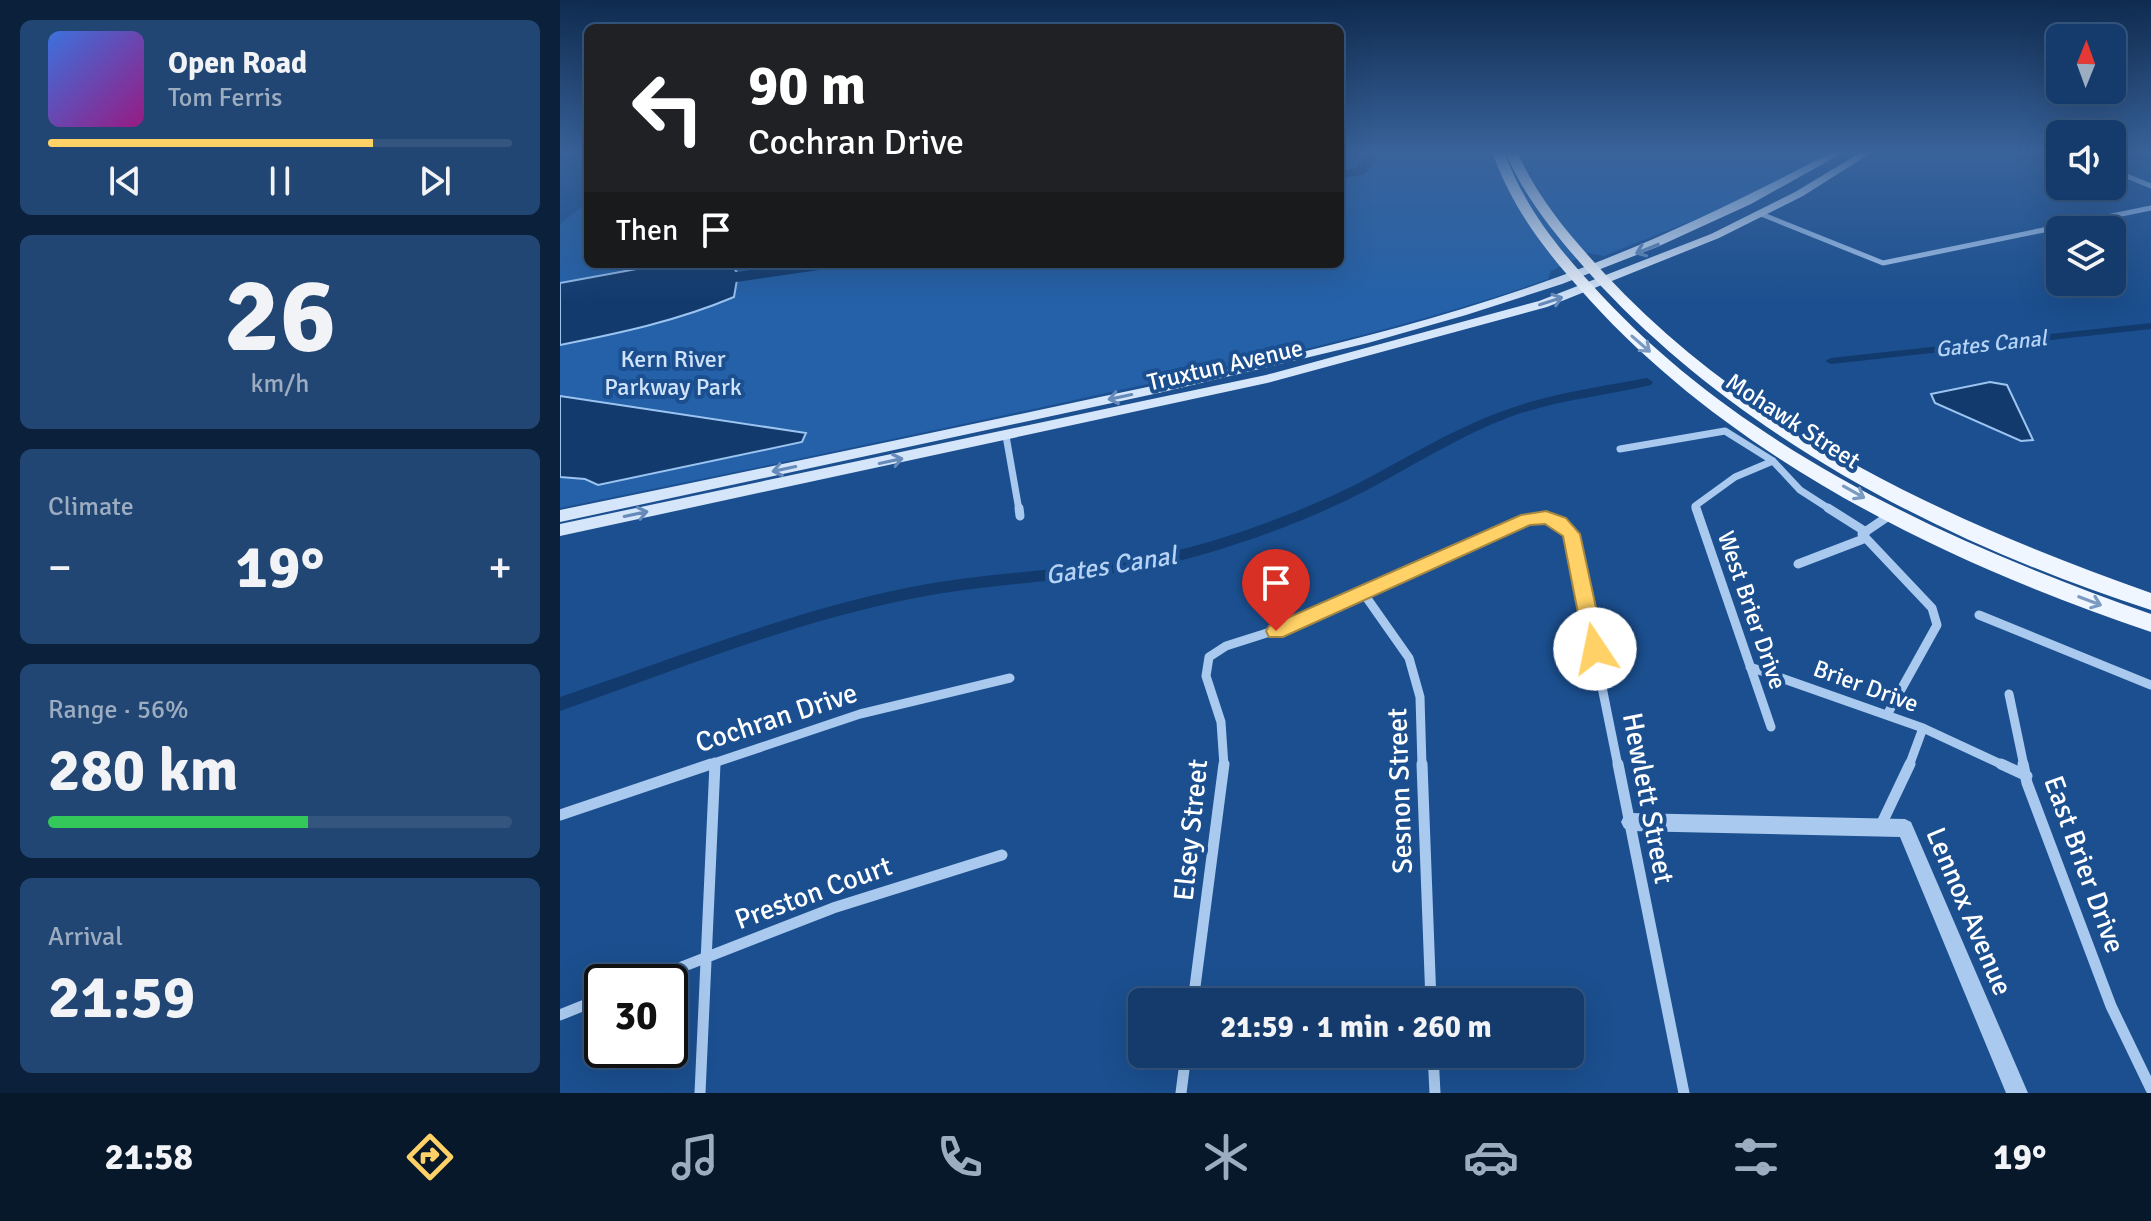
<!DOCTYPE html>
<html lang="en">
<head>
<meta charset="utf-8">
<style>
  body { margin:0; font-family:Signika,sans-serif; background:#214673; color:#f1f3f6; height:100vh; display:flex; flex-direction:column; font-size:30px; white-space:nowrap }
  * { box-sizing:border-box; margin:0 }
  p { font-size:26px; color:#9dadc1 }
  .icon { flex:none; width:44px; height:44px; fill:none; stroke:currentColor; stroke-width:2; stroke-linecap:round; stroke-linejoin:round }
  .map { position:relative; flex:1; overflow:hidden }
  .side { display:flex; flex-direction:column; gap:20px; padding:20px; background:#0b203b; width:560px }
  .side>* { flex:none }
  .guide { position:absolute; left:24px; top:24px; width:760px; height:244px; border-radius:12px; box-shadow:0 8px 32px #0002,0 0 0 2px #33557e; background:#202124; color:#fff; overflow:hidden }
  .needle { width:52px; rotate:1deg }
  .tools { position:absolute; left:1486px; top:24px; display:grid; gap:16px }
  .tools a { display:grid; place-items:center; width:80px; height:80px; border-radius:12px; background:#143b6b; box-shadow:0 8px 32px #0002,0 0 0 2px #33557e; font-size:40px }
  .speed { position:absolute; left:24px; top:964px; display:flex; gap:16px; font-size:40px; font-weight:700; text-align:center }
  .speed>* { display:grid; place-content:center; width:104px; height:104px; border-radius:50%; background:#143b6b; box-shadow:0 8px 32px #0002,0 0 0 2px #33557e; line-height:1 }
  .speed .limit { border:4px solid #111; border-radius:12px; background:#fff; color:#111 }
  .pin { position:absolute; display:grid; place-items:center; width:68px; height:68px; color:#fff; margin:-82px -34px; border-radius:50% 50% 50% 0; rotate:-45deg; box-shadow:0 0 8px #0007 }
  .pin .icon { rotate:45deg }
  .me { position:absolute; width:88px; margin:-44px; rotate:349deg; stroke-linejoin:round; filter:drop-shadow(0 0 6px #0008) }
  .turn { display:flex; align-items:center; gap:28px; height:168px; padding:0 32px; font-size:36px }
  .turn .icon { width:104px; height:104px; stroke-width:2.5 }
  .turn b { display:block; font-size:56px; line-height:68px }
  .then { display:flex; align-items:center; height:76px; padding:0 32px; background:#0003; gap:16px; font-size:30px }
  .big { font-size:60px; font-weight:700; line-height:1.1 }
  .side .card { flex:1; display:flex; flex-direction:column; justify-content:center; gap:12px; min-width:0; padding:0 28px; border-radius:12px; background:#214673 }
  .side .dial { align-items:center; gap:0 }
  .dial b { font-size:104px; line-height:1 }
  .song { display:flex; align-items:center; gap:24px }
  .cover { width:96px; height:96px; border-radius:12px; background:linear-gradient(135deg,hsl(220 70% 55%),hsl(310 70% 35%)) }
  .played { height:8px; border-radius:4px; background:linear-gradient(90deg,#ffd166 70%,#33557e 70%) }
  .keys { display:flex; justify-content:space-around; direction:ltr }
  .heat { display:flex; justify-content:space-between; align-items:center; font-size:44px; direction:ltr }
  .charge { height:12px; border-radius:6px; background:linear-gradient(90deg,#34c759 56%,#33557e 0) }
  .trip { position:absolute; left:568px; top:988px; width:456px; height:80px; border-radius:12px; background:#143b6b; box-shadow:0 8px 32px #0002,0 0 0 2px #33557e; font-weight:700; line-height:80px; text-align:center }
  .dock { display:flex; height:128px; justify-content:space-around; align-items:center; background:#08182b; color:#9dadc1 }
  .dock .icon { width:56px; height:56px }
  .dock .on { color:#ffd166 }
  .dock b { font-size:36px; color:#f1f3f6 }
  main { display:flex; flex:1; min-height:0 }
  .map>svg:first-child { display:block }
  .green { fill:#2461a8 }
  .water { fill:#123a6d; stroke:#9cc4f0; stroke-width:2 }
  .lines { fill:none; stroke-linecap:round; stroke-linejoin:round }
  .canal { fill:#123a6d; fill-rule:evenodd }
  .river { fill:#123a6d; fill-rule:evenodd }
  .minor-far3 { stroke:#a9c9ee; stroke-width:5 }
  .minor-far2 { stroke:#a9c9ee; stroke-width:7 }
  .minor-far1 { stroke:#a9c9ee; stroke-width:9 }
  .minor { stroke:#a9c9ee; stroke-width:11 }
  .tertiary { fill:#a9c9ee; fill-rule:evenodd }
  .secondary { fill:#d6e6fa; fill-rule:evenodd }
  .primary { fill:#f0f6ff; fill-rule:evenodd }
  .oneway { stroke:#668bba }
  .oneway2 { stroke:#7b9ac1 }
  .route { fill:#ffd166; stroke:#a68842; stroke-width:2 }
  .labels { text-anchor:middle; stroke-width:8; stroke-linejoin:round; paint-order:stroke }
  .far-water-label { font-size:22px; font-style:italic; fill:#b5d3f5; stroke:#1b4f8f }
  .park-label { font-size:24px; fill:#cfe3fa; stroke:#1b4f8f }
  .street-label { font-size:24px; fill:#fff; stroke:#1b4f8f }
  .water-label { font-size:26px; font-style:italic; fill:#b5d3f5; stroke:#1b4f8f }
  .near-street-label { font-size:28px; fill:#fff; stroke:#1b4f8f }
</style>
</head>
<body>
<main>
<section class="side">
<div class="card">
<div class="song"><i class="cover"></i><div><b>Open Road</b><p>Tom Ferris</p></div></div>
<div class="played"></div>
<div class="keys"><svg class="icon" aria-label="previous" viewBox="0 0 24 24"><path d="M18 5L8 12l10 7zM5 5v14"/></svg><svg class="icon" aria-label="pause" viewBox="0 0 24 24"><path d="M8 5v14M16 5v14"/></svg><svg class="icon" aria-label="next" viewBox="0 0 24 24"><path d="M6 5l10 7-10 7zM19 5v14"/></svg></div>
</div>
<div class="card dial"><b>26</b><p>km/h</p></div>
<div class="card"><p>Climate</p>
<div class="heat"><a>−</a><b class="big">19°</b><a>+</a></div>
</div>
<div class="card"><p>Range · 56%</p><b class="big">280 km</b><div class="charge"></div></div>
<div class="card"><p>Arrival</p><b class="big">21:59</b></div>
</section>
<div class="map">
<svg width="1591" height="1093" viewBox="0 0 1591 1093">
  <rect width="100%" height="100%" fill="#1b4f8f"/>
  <path class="green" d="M 780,151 L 1272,151 L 1181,201 L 1044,256 L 1029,253 L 991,271 L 988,279 C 848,329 700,360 555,391 C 371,432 185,470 0,508 L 0,224 L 28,202 L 28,264 L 780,264 Z"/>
  <path class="water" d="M 104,264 L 171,264 L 178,274 L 174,297 C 117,321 60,333 0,345 L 0,283 Z
    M 1430,382 L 1447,385 L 1473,440 L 1461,441 L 1375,403 L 1371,394 Z
    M 0,396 L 246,433 L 242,442 L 38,485 L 25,479 L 0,477 Z"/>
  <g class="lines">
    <path class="canal" d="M 1591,323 L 1591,329 L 1271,364 L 1265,361 L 1271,358 Z
      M 1087,378 L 1093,382 L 1091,385 C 1044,396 996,400 950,417 C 899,436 853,466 805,491 C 755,517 702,537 648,553 C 551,582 449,579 350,599 C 230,623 115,671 0,711 L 0,697 C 116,658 231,611 351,587 C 450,568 552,571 649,542 C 699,527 748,508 795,485 C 843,460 889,431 940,412 C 987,394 1038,387 1087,378 Z"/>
    <path class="river" d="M 811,151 L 824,151 L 805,174 L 780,179 L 780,171 L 796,168 Z
      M 233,264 L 274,264 L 266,269 L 148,286 L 140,281 L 148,276 Z"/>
    <path class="minor-far3" d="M 1488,151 L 1500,154
      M 1552,170 L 1591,186
      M 1201,214 L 1323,263 L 1591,208"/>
    <path class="minor-far2" d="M 446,436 L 459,510
      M 1060,449 L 1165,431 L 1213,461 L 1240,490 L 1271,510
      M 1136,510 L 1135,506 L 1175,477 L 1213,461"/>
    <path class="minor-far1" d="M 459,508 L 460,516
      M 1136,508 L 1211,727
      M 1268,508 L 1306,532
      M 1238,564 L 1306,538
      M 804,594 L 849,658 L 860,697 L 862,766
      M 1419,615 L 1591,685
      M 1190,667 L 1363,728
      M 1449,694 L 1464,766
      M 1328,713 L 1377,625 L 1372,608 L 1302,534 L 1333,513
      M 145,766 L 300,714 L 450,678
      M 155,766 L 155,762
      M 664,766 L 661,722 L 646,676 L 649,657 L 666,646 L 732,625 L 967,519 C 985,516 999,519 1011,534 L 1058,766
      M 1349,766 L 1363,728 L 1445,766"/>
    <path class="minor" d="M 862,764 L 871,1002
      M 1058,764 L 1124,1093
      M 1441,764 L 1467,776
      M 1463,764 L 1467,783 L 1551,1006 L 1591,1089
      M 0,815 L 151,764
      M 1320,827 L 1350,764
      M 83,982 L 273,908 L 442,855
      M 633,1002 L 664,764
      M 0,1015 L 42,998
      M 873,1054 L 875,1093
      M 140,1093 L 155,764
      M 621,1093 L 626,1054"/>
    <path class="tertiary" d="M 1070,813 L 1345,819 L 1351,822 L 1468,1093 L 1446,1093 L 1340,837 L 1070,831 L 1064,828 L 1061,822 L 1064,816 Z"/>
    <path class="secondary" d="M 1274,151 L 1286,151 L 1191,204 L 1097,247 L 1002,284 L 906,315 L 808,343 L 603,392 L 0,522 L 0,510 C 161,477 323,443 484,409 C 656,372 829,338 995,278 C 1092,243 1183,199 1274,151 Z
      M 1303,151 L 1314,151 L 1243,196 L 1159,238 L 987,307 L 707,383 L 0,536 L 0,524 L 706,375 L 979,301 L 1151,234 L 1235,192 Z"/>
    <path class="primary" d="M 932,151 L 944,151 C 963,204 995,245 1033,286 C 1179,448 1389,543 1591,614 L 1591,632 C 1383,562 1166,456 1019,288 C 982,247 950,204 932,151 Z
      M 945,151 L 957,151 C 977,198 1010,236 1045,274 C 1192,432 1391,522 1591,593 L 1591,610 C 1384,543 1178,437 1031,275 C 997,237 964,198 945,151 Z"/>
  </g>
  <defs><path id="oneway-shaft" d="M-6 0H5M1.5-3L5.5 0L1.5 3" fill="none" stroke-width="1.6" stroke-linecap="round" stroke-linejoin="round" transform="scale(2)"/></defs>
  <g class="oneway">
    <use href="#oneway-shaft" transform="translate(1087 249) rotate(158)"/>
    <use href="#oneway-shaft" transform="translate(991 301) rotate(-18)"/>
    <use href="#oneway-shaft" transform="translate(560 397) rotate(168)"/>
    <use href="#oneway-shaft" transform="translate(331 461) rotate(-12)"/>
    <use href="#oneway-shaft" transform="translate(224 469) rotate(168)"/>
    <use href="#oneway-shaft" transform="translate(76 514) rotate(-12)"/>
  </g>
  <g class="oneway2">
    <use href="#oneway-shaft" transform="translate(1081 344) rotate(41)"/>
    <use href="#oneway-shaft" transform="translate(1294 492) rotate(29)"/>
    <use href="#oneway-shaft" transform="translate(1530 601) rotate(21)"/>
  </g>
  <linearGradient id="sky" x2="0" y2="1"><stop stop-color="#0f2b4f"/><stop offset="0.5" stop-color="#39639b"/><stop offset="1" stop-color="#39639b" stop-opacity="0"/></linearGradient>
  <rect width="1591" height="304" fill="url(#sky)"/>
  <path class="route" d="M 986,511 L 1006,518 L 1020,534 L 1045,649 L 1042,655 L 1027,655 L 1025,649 L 1003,536 L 985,524 L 970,525 L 723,637 L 709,637 L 706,631 L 709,626 L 961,515 Z"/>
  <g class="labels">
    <g class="far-water-label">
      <text transform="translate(1431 343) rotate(-6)" y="8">Gates Canal</text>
    </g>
    <g class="park-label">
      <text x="113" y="367">Kern River<tspan x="113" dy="28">Parkway Park</tspan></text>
    </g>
    <g class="street-label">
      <text transform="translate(665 365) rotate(-13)" y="8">Truxtun Avenue</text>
      <text transform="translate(1233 421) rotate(33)" y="8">Mohawk Street</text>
      <text transform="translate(1192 610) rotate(71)" y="8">West Brier Drive</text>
      <text transform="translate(1306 686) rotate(20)" y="8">Brier Drive</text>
    </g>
    <g class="water-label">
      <text transform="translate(551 565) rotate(-9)" y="9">Gates Canal</text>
    </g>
    <g class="near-street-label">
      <text transform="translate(216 717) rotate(-18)" y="10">Cochran Drive</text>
      <text transform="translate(839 791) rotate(-92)" y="10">Sesnon Street</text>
      <text transform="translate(1089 798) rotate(79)" y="10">Hewlett Street</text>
      <text transform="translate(630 830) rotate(-84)" y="10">Elsey Street</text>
      <text transform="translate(1525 864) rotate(70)" y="10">East Brier Drive</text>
      <text transform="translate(253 892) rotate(-20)" y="10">Preston Court</text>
      <text transform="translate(1410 911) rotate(67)" y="10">Lennox Avenue</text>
    </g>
  </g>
</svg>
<div class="tools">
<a><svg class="needle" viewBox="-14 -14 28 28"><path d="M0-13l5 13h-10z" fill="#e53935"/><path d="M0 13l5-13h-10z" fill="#9dadc1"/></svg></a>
<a><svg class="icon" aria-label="sound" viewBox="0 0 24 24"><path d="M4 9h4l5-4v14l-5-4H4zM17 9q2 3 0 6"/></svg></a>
<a><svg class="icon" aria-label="layers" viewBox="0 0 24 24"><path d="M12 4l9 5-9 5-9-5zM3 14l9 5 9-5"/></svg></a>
</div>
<div class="speed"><div class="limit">30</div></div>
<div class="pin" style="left:716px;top:631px;background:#d93025"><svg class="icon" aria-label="arrive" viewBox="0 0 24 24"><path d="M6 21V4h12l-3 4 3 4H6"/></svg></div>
<svg class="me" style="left:1035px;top:649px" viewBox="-20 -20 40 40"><circle r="19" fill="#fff"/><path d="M0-13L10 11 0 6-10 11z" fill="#ffd166"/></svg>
<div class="trip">21:59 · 1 min · 260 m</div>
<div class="guide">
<div class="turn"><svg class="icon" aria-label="left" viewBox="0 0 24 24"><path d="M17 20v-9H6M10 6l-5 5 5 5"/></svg><div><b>90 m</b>Cochran Drive</div></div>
<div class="then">Then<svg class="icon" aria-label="arrive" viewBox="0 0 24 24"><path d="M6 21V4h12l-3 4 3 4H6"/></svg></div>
</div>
</div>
</main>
<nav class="dock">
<b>21:58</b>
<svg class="icon on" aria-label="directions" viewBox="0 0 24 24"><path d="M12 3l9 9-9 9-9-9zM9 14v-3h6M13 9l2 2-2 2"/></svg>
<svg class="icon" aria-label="music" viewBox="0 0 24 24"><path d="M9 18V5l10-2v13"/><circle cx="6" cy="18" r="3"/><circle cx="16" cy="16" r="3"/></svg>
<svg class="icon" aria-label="phone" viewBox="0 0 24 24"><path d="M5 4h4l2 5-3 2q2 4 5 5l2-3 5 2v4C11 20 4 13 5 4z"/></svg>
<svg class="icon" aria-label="climate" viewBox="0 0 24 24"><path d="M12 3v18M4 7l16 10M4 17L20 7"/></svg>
<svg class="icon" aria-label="car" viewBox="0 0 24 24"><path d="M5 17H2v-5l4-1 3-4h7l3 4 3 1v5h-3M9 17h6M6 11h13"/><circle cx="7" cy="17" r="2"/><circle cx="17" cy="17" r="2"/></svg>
<svg class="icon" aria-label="filters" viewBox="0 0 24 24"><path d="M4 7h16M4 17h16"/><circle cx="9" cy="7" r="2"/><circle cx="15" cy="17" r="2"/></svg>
<b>19°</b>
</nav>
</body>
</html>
